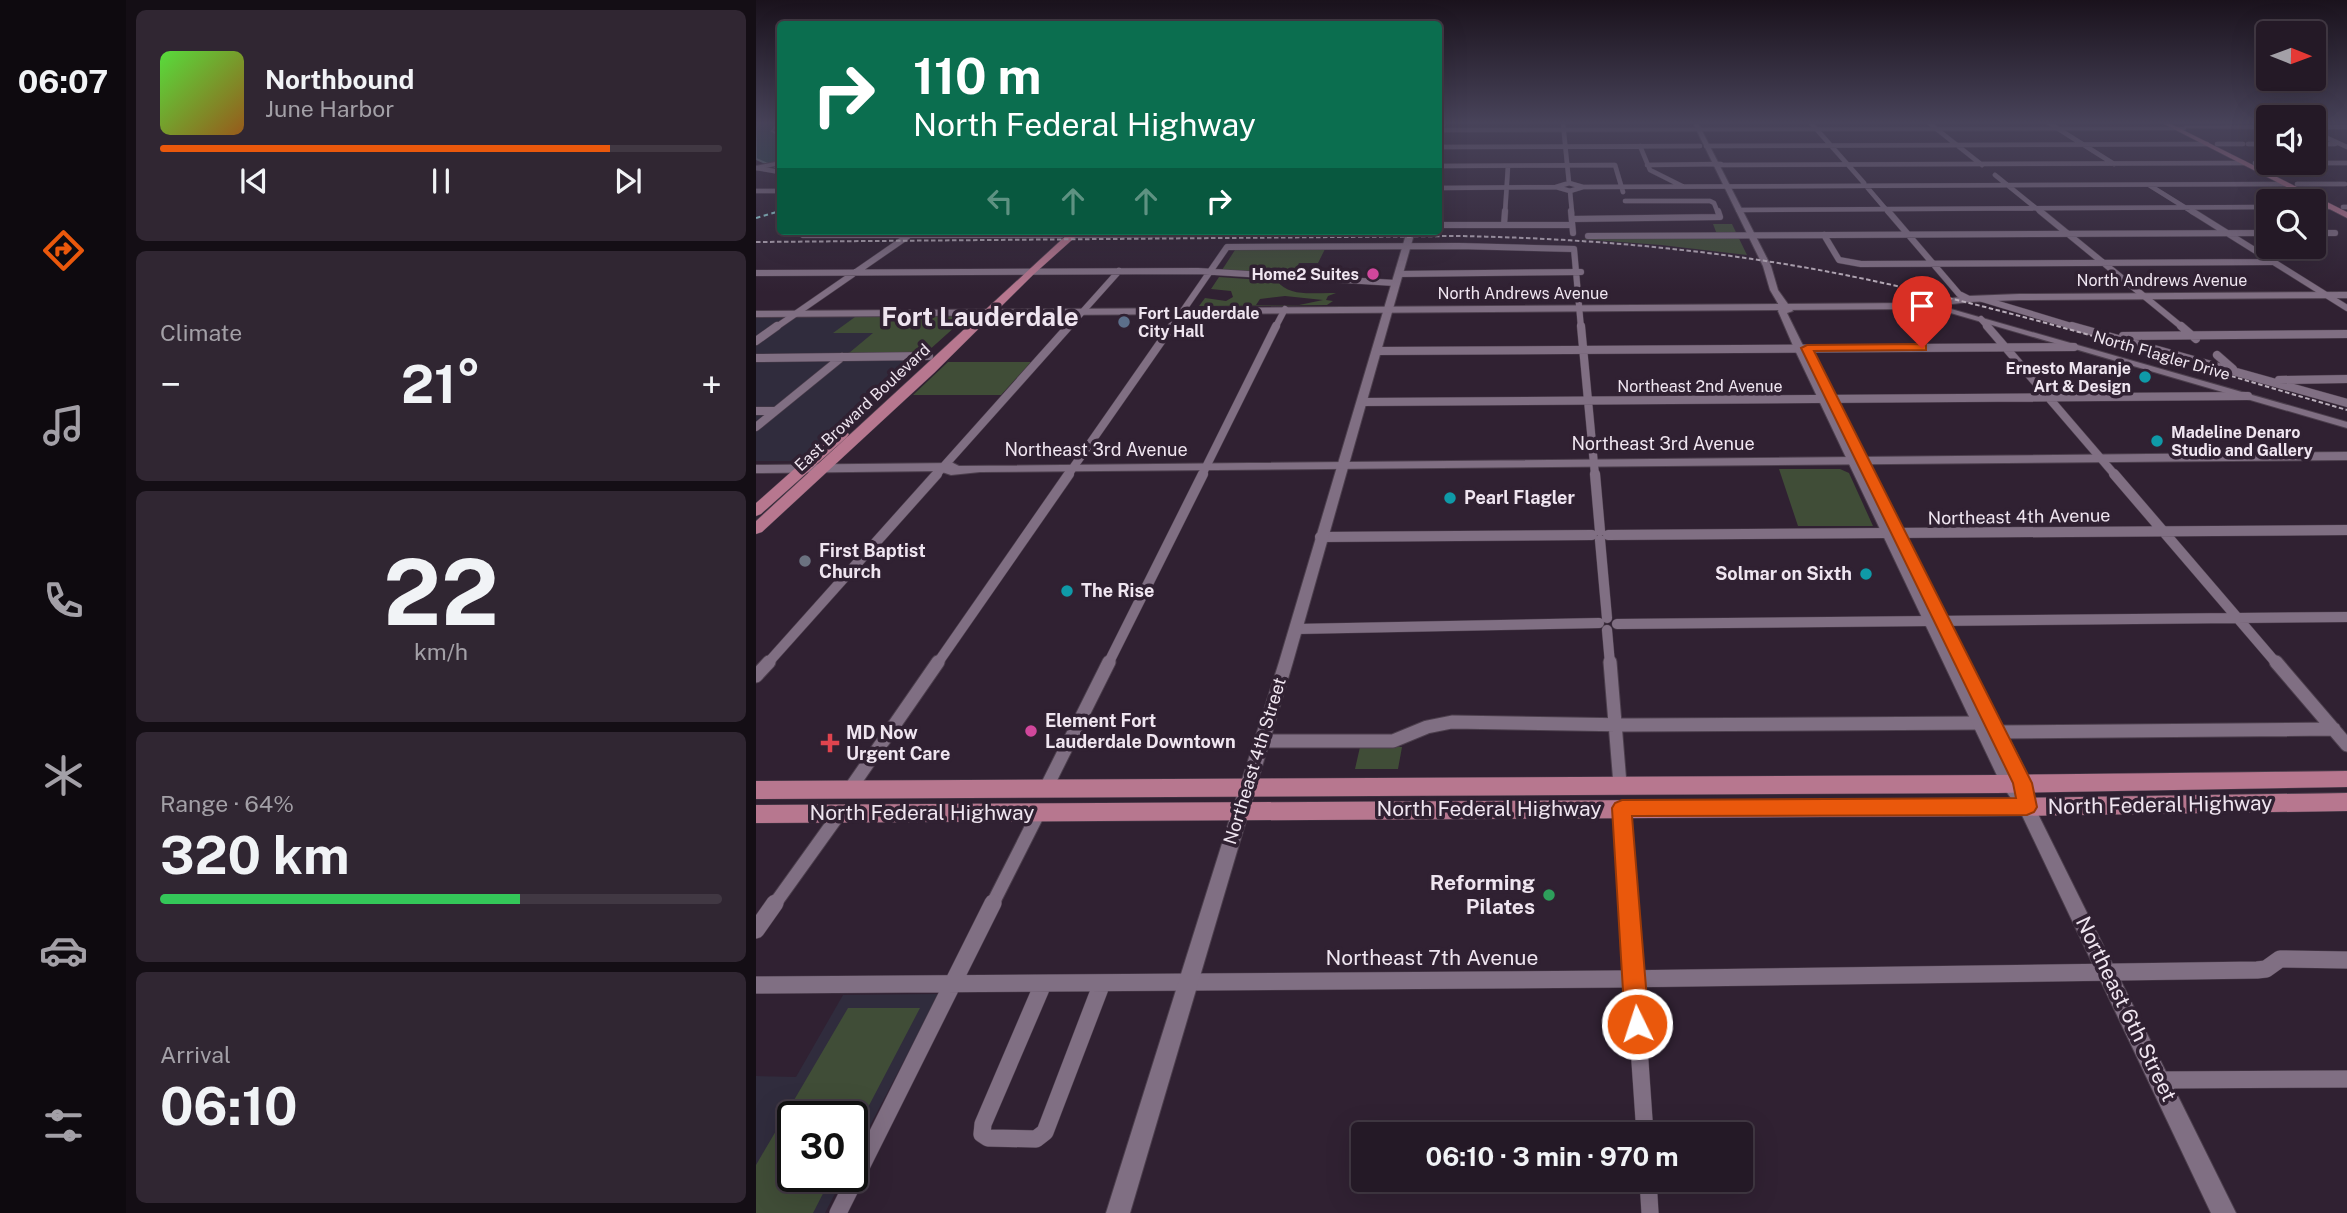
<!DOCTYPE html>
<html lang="en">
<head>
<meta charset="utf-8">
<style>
  body { margin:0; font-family:"Public Sans",sans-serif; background:#302632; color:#f1f3f6; height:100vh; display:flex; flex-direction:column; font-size:26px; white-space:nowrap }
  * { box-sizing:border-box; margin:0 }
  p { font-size:23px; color:#a3a0a7 }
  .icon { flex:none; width:38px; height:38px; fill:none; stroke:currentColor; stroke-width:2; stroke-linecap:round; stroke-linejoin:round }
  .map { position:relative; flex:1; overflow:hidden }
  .details { display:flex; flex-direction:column; gap:10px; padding:10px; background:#140e15; width:630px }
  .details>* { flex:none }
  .hud { position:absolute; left:21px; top:21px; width:665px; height:214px; border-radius:7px; box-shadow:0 7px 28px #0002,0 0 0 2px #413843; background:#0b6e4f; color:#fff; overflow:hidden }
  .needle { width:46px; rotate:91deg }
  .buttons { position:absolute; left:1500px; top:21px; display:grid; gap:14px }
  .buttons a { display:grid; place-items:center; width:70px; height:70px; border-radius:7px; background:#241926; box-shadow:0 7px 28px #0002,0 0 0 2px #413843; font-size:35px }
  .speed { position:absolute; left:21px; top:1101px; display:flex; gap:14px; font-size:35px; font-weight:700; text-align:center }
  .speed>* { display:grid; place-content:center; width:91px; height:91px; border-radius:50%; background:#241926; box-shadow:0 7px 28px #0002,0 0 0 2px #413843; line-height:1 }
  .speed .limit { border:4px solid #111; border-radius:10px; background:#fff; color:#111 }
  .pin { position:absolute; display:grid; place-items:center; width:60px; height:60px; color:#fff; margin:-72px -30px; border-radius:50% 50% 50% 0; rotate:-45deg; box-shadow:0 0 7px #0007 }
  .pin .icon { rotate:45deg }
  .me { position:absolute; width:77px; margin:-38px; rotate:356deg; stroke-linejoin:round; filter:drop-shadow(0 0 5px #0008) }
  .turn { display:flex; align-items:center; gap:24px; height:147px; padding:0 21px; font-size:32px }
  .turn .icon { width:91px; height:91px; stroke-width:2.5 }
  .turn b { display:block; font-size:49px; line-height:60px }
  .lanes { display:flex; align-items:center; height:66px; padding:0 21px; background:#0003; justify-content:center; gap:35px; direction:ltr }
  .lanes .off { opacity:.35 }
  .big { font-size:52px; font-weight:700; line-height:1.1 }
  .details .widget { flex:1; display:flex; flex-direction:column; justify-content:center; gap:10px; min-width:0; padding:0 24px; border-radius:10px; background:#302632 }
  .details .dial { align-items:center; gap:0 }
  .dial b { font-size:91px; line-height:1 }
  .song { display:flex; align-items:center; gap:21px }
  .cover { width:84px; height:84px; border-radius:10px; background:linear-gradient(135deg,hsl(110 70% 55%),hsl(30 70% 35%)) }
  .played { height:7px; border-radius:4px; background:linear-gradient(90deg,#ea580c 80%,#413843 80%) }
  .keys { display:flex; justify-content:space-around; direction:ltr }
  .heat { display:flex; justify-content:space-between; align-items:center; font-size:38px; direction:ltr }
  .charge { height:10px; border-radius:5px; background:linear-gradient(90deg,#34c759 64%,#413843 0) }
  .trip { position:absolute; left:595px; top:1122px; width:402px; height:70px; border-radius:7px; background:#241926; box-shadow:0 7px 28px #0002,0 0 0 2px #413843; font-weight:700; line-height:70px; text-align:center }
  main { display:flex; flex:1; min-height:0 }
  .dock { display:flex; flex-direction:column; width:126px; justify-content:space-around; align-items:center; background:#0e0a0f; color:#a3a0a7 }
  .dock .icon { width:49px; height:49px }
  .dock .current { color:#ea580c }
  .dock b { font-size:32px; color:#f1f3f6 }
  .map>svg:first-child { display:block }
  .education { fill:#302c3d }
  .green { fill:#404d37; fill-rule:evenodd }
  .water { fill:#224949; stroke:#60787b; stroke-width:2 }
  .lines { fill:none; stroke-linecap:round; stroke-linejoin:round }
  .ferry { stroke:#9febec; stroke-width:2; stroke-dasharray:4.5 3.5; stroke-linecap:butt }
  .minor-far5-casing { stroke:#4c3f4d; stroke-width:5 }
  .minor-far4-casing { stroke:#4c3f4d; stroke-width:7 }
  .minor-far3-casing { stroke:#4c3f4d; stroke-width:9 }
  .minor-far2-casing { stroke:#4c3f4d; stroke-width:11 }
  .minor-far1-casing { stroke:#4c3f4d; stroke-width:15 }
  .minor-casing { stroke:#4c3f4d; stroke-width:18 }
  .tertiary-casing { stroke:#4c3f4d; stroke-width:2 }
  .secondary-casing { stroke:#4c3f4d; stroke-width:2 }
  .primary-casing { stroke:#4c3f4d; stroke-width:1 }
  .minor-far5 { stroke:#806f83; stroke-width:4.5 }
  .minor-far4 { stroke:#806f83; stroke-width:6 }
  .minor-far3 { stroke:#806f83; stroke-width:8 }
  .minor-far2 { stroke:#806f83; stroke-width:10 }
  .minor-far1 { stroke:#806f83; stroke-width:13 }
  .minor { stroke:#806f83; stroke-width:17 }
  .tertiary { fill:#806f83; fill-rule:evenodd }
  .secondary { fill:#806f83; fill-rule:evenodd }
  .primary { fill:#b7778f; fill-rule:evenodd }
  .rail { stroke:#b9adba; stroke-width:2; stroke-dasharray:4.5 2.5; stroke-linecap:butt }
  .route { fill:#ea580c; stroke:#983908; stroke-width:2 }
  .hotel-dot { fill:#d1479c; stroke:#302132; stroke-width:2.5 }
  .service-dot { fill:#5c6f8a; stroke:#302132; stroke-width:2.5 }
  .culture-dot { fill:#0f9aa8; stroke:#302132; stroke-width:2.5 }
  .worship-dot { fill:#6b7280; stroke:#302132; stroke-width:2.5 }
  .health-dot { fill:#e0444e; stroke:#302132; stroke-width:2.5 }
  .leisure-dot { fill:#2e9e5b; stroke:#302132; stroke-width:2.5 }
  .labels { text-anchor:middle; stroke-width:7; stroke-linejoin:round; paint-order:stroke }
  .far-poi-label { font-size:16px; font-weight:bold; fill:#efe5f0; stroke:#302132; text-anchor:end }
  .far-street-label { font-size:16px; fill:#efe5f0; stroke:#302132 }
  .street-label { font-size:18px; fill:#efe5f0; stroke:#302132 }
  .poi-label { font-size:18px; font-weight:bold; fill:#efe5f0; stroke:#302132; text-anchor:start }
  .near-street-label { font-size:21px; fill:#efe5f0; stroke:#302132 }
  .near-poi-label { font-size:21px; font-weight:bold; fill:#efe5f0; stroke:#302132; text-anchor:end }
  .far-town-label { font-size:26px; font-weight:bold; fill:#efe5f0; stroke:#302132 }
</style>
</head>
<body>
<main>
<nav class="dock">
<b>06:07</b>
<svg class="icon current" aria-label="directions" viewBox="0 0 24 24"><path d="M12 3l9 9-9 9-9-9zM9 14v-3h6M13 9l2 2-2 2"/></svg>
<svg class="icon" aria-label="music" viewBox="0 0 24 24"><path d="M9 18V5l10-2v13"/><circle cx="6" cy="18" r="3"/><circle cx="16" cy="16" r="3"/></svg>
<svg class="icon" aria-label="phone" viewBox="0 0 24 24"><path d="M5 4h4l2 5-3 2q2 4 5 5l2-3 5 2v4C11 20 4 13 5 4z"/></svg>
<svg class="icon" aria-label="climate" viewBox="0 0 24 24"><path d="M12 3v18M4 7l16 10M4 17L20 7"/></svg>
<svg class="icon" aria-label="car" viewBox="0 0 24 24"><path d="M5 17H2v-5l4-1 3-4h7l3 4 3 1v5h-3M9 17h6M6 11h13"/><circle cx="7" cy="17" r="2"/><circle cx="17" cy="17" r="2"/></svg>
<svg class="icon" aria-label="filters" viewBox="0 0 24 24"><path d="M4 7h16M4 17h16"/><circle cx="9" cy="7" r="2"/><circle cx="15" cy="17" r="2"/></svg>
</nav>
<section class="details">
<div class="widget">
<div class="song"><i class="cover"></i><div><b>Northbound</b><p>June Harbor</p></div></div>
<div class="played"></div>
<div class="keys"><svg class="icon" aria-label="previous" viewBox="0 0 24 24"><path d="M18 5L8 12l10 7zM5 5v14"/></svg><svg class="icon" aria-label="pause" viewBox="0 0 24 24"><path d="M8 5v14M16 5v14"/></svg><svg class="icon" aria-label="next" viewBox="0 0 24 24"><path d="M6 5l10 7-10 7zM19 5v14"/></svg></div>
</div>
<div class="widget"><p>Climate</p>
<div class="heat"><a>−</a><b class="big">21°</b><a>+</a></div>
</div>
<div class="widget dial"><b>22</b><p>km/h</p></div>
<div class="widget"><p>Range · 64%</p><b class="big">320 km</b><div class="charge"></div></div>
<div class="widget"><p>Arrival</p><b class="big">06:10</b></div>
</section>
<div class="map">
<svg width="1591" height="1213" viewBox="0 0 1591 1213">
  <rect width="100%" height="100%" fill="#302132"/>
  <path class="education" d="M 211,316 L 46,461 L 0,461 L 0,318 Z
    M 183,994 L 96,1160 L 96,1116 L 37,1116 L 37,1176 L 88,1176 L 69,1213 L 0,1213 L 0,1076 L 40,1077 L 87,995 Z"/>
  <path class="green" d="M 957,224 L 976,224 L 991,255 L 905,245 L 824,239 L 962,237 Z
    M 569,249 L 562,263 L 543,263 L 538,273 L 466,270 L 479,250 Z
    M 463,277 L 521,281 C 534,298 559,292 580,293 L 572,296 L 570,300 L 577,301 L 571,305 L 443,306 L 449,298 L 470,301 L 477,297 L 475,291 L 455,289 ZM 529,296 L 567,300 L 543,305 L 500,305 L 504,299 Z
    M 211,316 L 171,352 L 93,353 L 117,333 L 77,333 L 99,317 Z
    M 192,362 L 275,362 L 245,395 L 157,395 Z
    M 1023,469 L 1084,469 L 1093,473 L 1117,526 L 1042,526 Z
    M 604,747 L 646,747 L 642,769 L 599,769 Z
    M 92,1008 L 164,1008 L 96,1138 L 96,1116 L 37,1116 L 37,1176 L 76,1176 L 57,1213 L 0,1213 L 0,1165 Z"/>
  <path class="water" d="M 0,123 L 22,123 L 16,131 L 24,136 L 24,169 L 0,159 Z"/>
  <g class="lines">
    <path class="ferry" d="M 0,218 L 24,211"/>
    <g class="minor-far5-casing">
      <path id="minor-far5" d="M 807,123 L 813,183
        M 1055,123 L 1108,183
        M 1173,123 L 1226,165
        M 1293,123 L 1358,164
        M 1558,132 L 1591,147
        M 1461,144 L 1487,144
        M 1492,144 L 1512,144
        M 1558,144 L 1579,144
        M 884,146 L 894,170 L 926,186
        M 950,146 L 1451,144
        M 682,147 L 944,146
        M 1499,163 L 1533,163
        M 1542,163 L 1591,163
        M 891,165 L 965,164
        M 960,165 L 1488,163
        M 682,166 L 859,165 L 867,192
        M 0,168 L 24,172
        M 1239,175 L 1286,213
        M 813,183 L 827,187 L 814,191 L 800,187 Z
        M 1541,184 L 1589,184
        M 1393,185 L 1438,213
        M 1110,186 L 1133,213
        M 827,187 L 1529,184
        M 683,188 L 800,187
        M 0,191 L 24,191
        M 814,191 L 816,213
        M 869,201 L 954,201 L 958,203 L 962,213
        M 1558,207 L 1574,207
        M 1587,207 L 1591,207
        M 982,210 L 1512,207
        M 749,213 L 752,166"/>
    </g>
    <g class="minor-far4-casing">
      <path id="minor-far4" d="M 815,211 L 817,233
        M 1132,211 L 1203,294 L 1213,299
        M 1284,211 L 1427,328
        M 1436,211 L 1591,308
        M 816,219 L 964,217 L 962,211
        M 682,225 L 816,225
        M 748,225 L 749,211
        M 50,231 L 47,235 L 305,235
        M 1558,233 L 1579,233
        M 316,235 L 655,232
        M 1068,235 L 1083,260 L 1105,264 L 1516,262
        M 832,236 L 1512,233
        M 0,273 L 442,271 L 639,283
        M 642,274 L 825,272
        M 1226,299 L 1322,328
        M 1225,319 L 1233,328
        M 19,328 L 152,236
        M 312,328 L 363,271
        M 415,328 L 471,247 L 703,246 L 818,249 L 825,328
        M 519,328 L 529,309"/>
    </g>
    <g class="minor-far3-casing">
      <path id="minor-far3" d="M 825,326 L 839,475
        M 1231,326 L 1359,475
        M 1316,326 L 1591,403
        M 1425,326 L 1440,339
        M 1367,336 L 1591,334
        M 0,341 L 21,326
        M 620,351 L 1318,347
        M 1461,355 L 1477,369
        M 0,358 L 173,356
        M 1523,380 L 1591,379
        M 606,402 L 1492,396
        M 0,411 L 19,411
        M 0,427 L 86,357
        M 180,475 L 313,326
        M 312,475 L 416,326
        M 446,475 L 520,326"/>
    </g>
    <g class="minor-far2-casing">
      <path id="minor-far2" d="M 839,474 L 844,531
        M 1358,474 L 1521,664
        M 852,535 L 1591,530
        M 564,537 L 836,535
        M 844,540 L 851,618
        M 861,624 L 1591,617
        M 540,629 L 843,623
        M 851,630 L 854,664
        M 11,664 L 181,474
        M 181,664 L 313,474
        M 352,664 L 447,474"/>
    </g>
    <g class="minor-far1-casing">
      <path id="minor-far1" d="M 854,662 L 864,784
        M 1520,662 L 1591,745
        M 0,676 L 13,662
        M 1241,732 L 1578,729
        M 506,741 L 637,741 L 671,727 L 696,722 L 875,725 L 1225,723
        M 290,788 L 353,662
        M 94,789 L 182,662
        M 866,808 L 873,905
        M 18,905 L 84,813
        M 236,905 L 283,812"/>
    </g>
    <g class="minor-casing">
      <path id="minor" d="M 873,903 L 889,1134
        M 0,930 L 19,903
        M 287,984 L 227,1124 L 226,1134 L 232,1138 L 280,1139 L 289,1132 L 346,983
        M 0,985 L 862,979 L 1501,970 L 1510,969 L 1524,959 L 1591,960
        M 1405,1080 L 1591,1079
        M 892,1180 L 894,1213
        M 82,1213 L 237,903"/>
    </g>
    <g class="tertiary-casing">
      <path id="tertiary" d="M 685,123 L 690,123 L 682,140 Z
        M 937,123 L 942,123 L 1015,266 L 1022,290 L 1037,311 L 1031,313 L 1187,630 L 1192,628 L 1199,633 L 1276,783 L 1277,791 L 1273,796 L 1480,1213 L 1455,1213 L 1264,811 L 1245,784 L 1038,348 L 1022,311 L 1024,307 L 1014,290 L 1007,266 Z
        M 1512,125 L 1512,129 L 1426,128 L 1429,126 Z
        M 1558,125 L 1591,125 L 1591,129 L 1558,129 Z
        M 651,231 L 659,231 L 537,662 L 374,1213 L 350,1213 L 523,662 Z
        M 1174,303 L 1591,422 L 1591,428 L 1174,307 Z"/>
    </g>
    <g class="secondary-casing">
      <path id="secondary" d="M 1431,127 L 1429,130 L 682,132 L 682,128 Z
        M 24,161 L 24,165 L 0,170 L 0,166 Z
        M 1591,292 L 1591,298 L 1263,300 L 1213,302 L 1155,309 L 0,317 L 0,311 L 1155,303 L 1213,296 L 1263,294 Z
        M 1591,452 L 1591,460 L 224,472 L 195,475 L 183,471 L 0,473 L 0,465 L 197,463 L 203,466 Z"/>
    </g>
    <g class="primary-casing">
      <path id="primary" d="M 1406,123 L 1413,123 L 1591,212 L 1591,218 Z
        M 315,231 L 326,231 L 278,274 L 178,373 L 6,532 L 0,534 L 0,521 Z
        M 86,430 L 93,434 L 91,437 L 5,514 L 0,516 L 0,503 L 81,431 Z
        M 1591,771 L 1591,787 L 1241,793 L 0,799 L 0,781 L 1241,775 Z
        M 1591,793 L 1591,811 L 1252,816 L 0,823 L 0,805 L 1252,798 Z"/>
    </g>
    <use href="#minor-far5" class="minor-far5"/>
    <use href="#minor-far4" class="minor-far4"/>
    <use href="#minor-far3" class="minor-far3"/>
    <use href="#minor-far2" class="minor-far2"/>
    <use href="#minor-far1" class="minor-far1"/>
    <use href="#minor" class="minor"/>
    <use href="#tertiary" class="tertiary"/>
    <use href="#secondary" class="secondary"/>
    <use href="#primary" class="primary"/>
    <path class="rail" d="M 0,242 L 700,236 C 827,238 954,249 1079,273 C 1253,307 1421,361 1591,410"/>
  </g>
  <linearGradient id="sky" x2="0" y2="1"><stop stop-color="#1a121c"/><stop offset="0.42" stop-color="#48435a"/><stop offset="1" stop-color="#48435a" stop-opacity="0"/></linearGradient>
  <rect width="1591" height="292" fill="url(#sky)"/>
  <path class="route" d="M 1166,344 L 1170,345 L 1170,350 L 1058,351 L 1276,783 L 1281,807 L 1278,812 L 1271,815 L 876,816 L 893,1024 L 890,1033 L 881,1036 L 873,1033 L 869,1024 L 856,808 L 859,803 L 866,800 L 1260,798 L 1257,783 L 1045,348 L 1051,345 Z"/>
  <g class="hotel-dot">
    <circle cx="617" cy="274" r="7"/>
    <circle cx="275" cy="731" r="7"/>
  </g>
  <circle class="service-dot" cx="368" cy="322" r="7"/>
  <g class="culture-dot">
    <circle cx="1389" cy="377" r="7"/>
    <circle cx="1401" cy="441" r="7"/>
    <circle cx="694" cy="498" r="7"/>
    <circle cx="1110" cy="574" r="7"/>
    <circle cx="311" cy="591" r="7"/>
  </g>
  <circle class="worship-dot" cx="49" cy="561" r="7"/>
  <path class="health-dot" d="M70.5 732.5h7v7h7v7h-7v7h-7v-7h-7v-7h7z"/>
  <circle class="leisure-dot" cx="793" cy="895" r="7"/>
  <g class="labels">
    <g class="far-poi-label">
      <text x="603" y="280">Home2 Suites</text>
      <text x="382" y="319" text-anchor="start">Fort Lauderdale<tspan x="382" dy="18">City Hall</tspan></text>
      <text x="1375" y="374">Ernesto Maranje<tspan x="1375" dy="18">Art &amp; Design</tspan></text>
      <text x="1415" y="438" text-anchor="start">Madeline Denaro<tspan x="1415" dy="18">Studio and Gallery</tspan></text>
    </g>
    <g class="far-street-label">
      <text x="1406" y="286">North Andrews Avenue</text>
      <text x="767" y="299">North Andrews Avenue</text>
      <text transform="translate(1406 355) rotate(16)" y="6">North Flagler Drive</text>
      <text x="944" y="392">Northeast 2nd Avenue</text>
      <text transform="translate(106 407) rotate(-43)" y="6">East Broward Boulevard</text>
    </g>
    <g class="street-label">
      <text x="907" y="450">Northeast 3rd Avenue</text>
      <text x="340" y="456">Northeast 3rd Avenue</text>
      <text transform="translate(1263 517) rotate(-1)" y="6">Northeast 4th Avenue</text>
      <text transform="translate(499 761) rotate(-73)" y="6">Northeast 4th Street</text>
    </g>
    <g class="poi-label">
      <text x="708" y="504">Pearl Flagler</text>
      <text x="63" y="557">First Baptist<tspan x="63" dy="21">Church</tspan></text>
      <text x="1096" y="580" text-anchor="end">Solmar on Sixth</text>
      <text x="325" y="597">The Rise</text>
      <text x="289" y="727">Element Fort<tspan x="289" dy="21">Lauderdale Downtown</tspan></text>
      <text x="90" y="739">MD Now<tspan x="90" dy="21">Urgent Care</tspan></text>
    </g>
    <g class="near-street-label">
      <text transform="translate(1404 805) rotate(-1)" y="7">North Federal Highway</text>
      <text x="733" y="816">North Federal Highway</text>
      <text x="166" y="820">North Federal Highway</text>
      <text x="676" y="965">Northeast 7th Avenue</text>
      <text transform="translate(1370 1009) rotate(64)" y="7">Northeast 6th Street</text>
    </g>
    <g class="near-poi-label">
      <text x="779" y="890">Reforming<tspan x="779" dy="24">Pilates</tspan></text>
    </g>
    <g class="far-town-label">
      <text x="224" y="326">Fort Lauderdale</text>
    </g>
  </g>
</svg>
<div class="buttons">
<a><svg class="needle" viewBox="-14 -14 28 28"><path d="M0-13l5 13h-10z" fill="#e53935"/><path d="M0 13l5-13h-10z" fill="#a3a0a7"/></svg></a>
<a><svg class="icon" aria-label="sound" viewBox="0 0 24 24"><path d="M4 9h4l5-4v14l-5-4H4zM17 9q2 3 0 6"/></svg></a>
<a><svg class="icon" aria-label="search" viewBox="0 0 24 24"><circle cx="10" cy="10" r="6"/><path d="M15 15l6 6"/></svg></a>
</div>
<div class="speed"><div class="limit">30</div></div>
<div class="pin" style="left:1166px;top:348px;background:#d93025"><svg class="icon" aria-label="arrive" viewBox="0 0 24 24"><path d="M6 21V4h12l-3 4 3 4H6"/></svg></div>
<svg class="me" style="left:881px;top:1024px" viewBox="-20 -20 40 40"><circle r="17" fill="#ea580c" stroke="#fff" stroke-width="3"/><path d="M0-11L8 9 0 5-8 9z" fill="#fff"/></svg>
<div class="trip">06:10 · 3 min · 970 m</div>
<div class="hud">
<div class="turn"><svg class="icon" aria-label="right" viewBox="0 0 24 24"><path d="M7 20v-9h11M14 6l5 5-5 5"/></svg><div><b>110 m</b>North Federal Highway</div></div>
<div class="lanes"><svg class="icon off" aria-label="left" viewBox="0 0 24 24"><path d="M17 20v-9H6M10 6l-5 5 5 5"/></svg><svg class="icon off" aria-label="ahead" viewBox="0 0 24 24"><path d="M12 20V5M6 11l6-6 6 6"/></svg><svg class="icon off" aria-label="ahead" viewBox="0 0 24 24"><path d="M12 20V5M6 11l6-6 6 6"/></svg><svg class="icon" aria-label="right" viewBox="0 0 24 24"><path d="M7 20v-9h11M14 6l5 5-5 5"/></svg></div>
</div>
</div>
</main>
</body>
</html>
